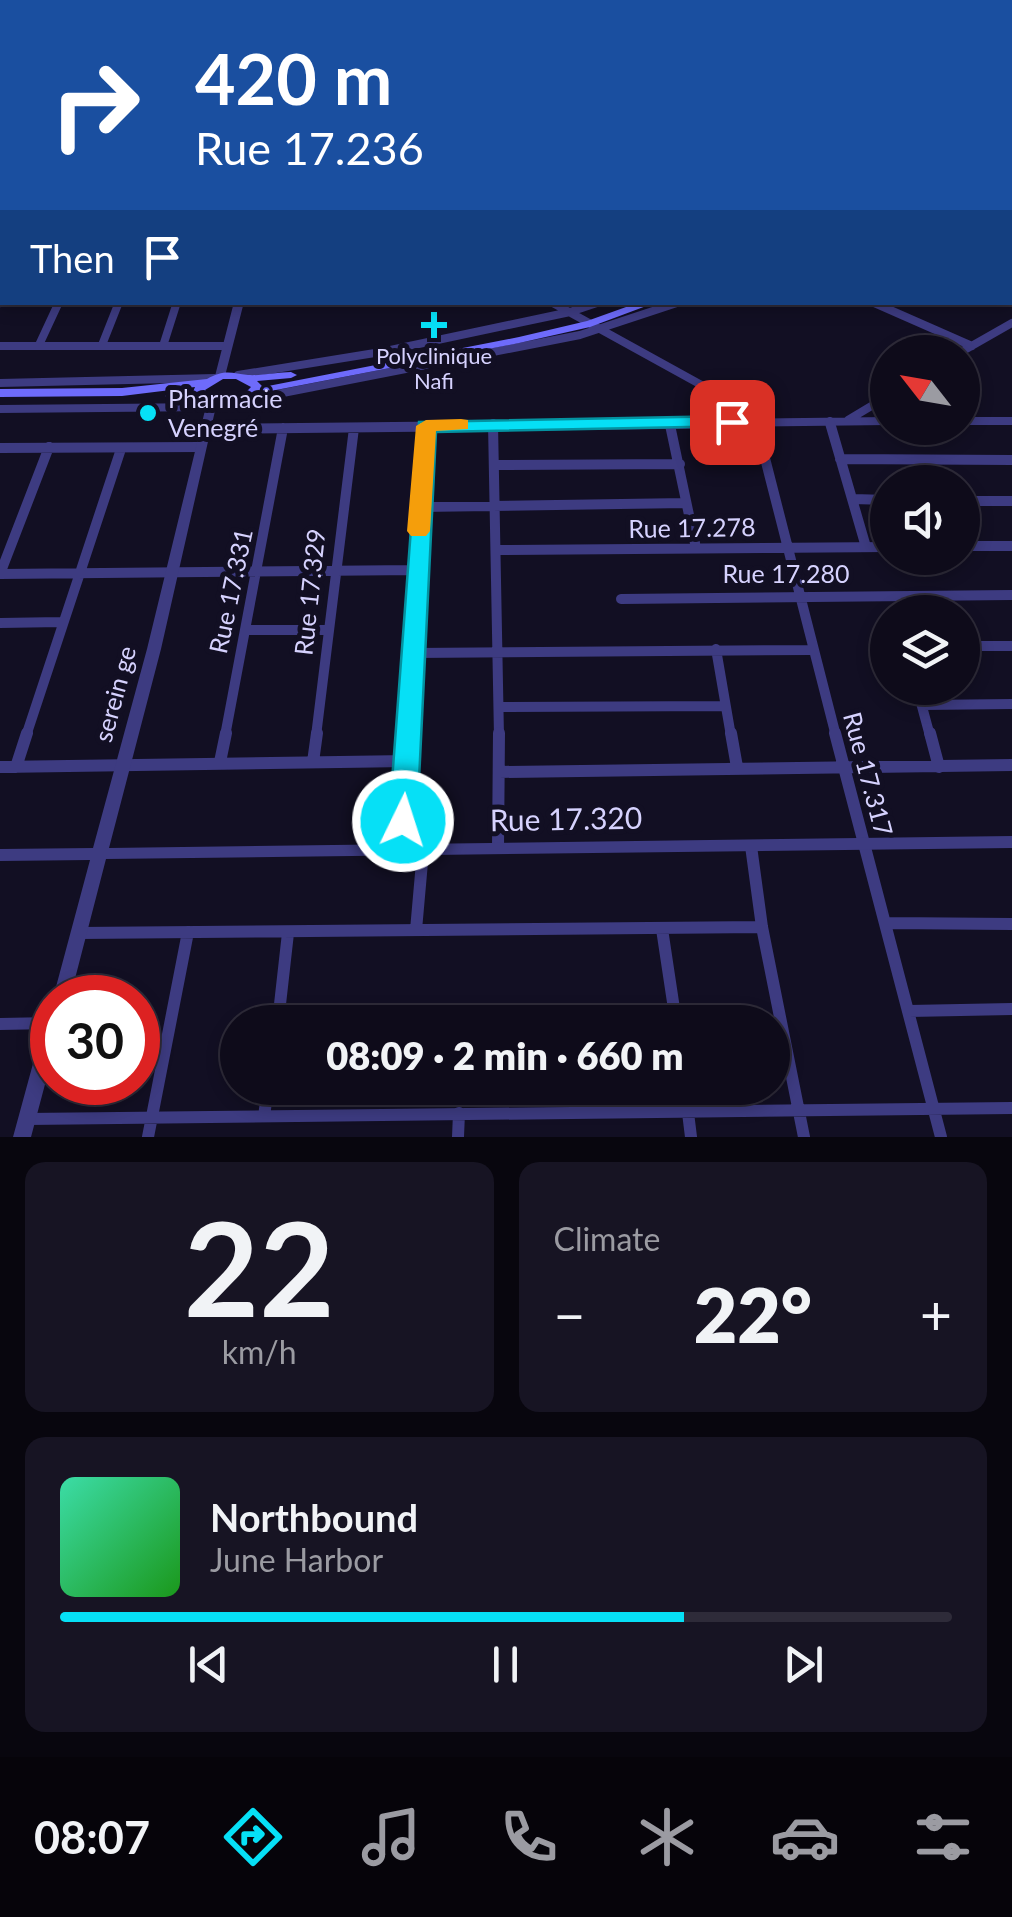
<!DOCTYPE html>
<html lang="en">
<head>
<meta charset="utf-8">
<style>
  body { margin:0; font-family:Lato,sans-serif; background:#171423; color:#f1f3f6; height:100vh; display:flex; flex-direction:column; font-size:38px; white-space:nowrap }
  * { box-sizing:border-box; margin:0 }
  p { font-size:32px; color:#9b9ba2 }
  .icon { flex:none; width:55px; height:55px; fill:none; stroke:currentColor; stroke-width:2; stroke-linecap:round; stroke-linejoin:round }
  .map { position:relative; height:1137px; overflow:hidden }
  .sheet { display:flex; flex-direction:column; gap:25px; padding:25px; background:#08060e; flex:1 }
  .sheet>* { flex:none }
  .hud { position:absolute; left:0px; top:0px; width:1012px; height:305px; box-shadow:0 5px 15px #0003,0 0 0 2px #2e2b39; background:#1a4fa0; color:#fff; overflow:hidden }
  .needle { width:65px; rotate:301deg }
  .fabs { position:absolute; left:870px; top:335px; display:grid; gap:20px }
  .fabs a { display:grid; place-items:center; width:110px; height:110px; border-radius:50%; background:#0e0b1a; box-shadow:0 5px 15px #0003,0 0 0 2px #2e2b39; font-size:50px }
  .speed { position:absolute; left:30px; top:975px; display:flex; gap:20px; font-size:50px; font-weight:700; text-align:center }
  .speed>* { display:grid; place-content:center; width:130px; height:130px; border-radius:50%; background:#0e0b1a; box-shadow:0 5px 15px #0003,0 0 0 2px #2e2b39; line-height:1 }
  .speed .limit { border:15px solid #d22; background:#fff; color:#111 }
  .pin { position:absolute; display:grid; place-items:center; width:85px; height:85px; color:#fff; margin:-42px; border-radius:20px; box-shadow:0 5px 15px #0006 }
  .me { position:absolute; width:110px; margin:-55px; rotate:4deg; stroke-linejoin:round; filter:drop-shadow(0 0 8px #0008) }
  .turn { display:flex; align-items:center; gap:35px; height:210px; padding:0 30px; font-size:45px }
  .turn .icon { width:130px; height:130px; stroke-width:2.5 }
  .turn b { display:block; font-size:70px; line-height:85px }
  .then { display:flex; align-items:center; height:95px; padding:0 30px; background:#0003; gap:20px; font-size:38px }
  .big { font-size:75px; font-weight:800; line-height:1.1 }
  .sheet .tile { flex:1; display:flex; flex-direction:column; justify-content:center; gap:15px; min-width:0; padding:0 35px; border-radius:20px; background:#171423 }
  .sheet .dial { align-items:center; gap:0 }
  .dial b { font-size:130px; line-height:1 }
  .song { display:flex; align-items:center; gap:30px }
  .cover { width:120px; height:120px; border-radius:15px; background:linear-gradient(135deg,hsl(160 70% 55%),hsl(120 70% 35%)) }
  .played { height:10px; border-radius:5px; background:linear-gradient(90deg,#06e0f6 70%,#2e2b39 70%) }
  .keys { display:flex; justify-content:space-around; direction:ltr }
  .heat { display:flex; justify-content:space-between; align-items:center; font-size:55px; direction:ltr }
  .sheet .tiles { flex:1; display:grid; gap:25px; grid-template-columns:1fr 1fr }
  .tile:last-child { grid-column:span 2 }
  .trip { position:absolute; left:220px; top:1005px; width:570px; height:100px; border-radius:50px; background:#0e0b1a; box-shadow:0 5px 15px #0003,0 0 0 2px #2e2b39; font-weight:800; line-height:100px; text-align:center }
  .tab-bar { display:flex; height:160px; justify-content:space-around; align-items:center; background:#06040a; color:#9b9ba2 }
  .tab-bar .icon { width:70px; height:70px }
  .tab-bar .current { color:#06e0f6 }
  .tab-bar b { font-size:45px; color:#f1f3f6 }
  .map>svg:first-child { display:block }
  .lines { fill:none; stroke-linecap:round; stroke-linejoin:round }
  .minor-far3 { stroke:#3d3b81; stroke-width:6 }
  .minor-far2 { stroke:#3d3b81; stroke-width:8 }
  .minor-far1 { stroke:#3d3b81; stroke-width:10 }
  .minor { stroke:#3d3b81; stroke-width:12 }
  .tertiary { fill:#3d3b81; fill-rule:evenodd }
  .secondary { fill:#6e6bfb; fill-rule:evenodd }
  .trunk { fill:#dc56cf; fill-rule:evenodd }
  .route { fill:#06e0f6; stroke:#0492a0; stroke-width:2.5 }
  .slow { fill:#f59e0b }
  .poi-dot { fill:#06e0f6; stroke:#120f23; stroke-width:4 }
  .labels { text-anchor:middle; stroke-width:10; stroke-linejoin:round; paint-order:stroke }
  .far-poi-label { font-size:22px; fill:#d6d2fe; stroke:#120f23 }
  .poi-label { font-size:25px; fill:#d6d2fe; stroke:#120f23; text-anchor:start }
  .street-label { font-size:25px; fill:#d6d2fe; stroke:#120f23 }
  .near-street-label { font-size:30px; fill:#d6d2fe; stroke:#120f23 }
</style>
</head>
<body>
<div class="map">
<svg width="1012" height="1137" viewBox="0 0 1012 1137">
  <rect width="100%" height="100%" fill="#120f23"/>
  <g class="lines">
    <path class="minor-far3" d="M 446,0 L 452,2
      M 670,0 L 678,2
      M 749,0 L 757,2
      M 805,0 L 814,2
      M 858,0 L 867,2
      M 915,0 L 925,2
      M 977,0 L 988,2
      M 20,2 L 41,0
      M 215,2 L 235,0
      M 320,2 L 339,0
      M 416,2 L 434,0
      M 546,2 L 555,0
      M 732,2 L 739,0
      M 1006,2 L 1012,0
      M 0,102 L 2,98"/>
    <path class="minor-far2" d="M 551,302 L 754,414 L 757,425
      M 872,302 L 972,346
      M 0,303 L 2,298
      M 39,345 L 59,302
      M 102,345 L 119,302
      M 0,346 L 228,346
      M 163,346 L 177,302
      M 961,352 L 1012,323
      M 238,375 L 381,352 L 570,312 L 600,302
      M 0,383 L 215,378
      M 242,401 L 580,335 L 680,302
      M 0,409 L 211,407
      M 848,420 L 888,396
      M 830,421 L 831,425
      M 962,421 L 1012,421
      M 540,425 L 888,421"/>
    <path class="minor-far1" d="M 756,423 L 836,736
      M 830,423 L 866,547
      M 493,424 L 499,736
      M 670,425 L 696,548
      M 205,429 L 753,423
      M 49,447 L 0,574 L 416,570
      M 0,448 L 200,447
      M 840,459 L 1012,460
      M 496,465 L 680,464
      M 853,499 L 888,500
      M 962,501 L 1012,501
      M 420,507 L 686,503
      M 962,546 L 1012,546
      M 497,550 L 888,547
      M 621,599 L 1012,595
      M 0,623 L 61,622
      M 245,630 L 329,630
      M 962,646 L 1012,646
      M 716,649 L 731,736
      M 414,653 L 810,650
      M 917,688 L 930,736
      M 922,705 L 1012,704
      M 499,707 L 725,706
      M 26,736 L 121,449
      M 225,736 L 283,428
      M 316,736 L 354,428
      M 408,736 L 426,426"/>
    <path class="minor" d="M 731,733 L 737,767
      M 835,733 L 941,1137
      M 930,733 L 939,767
      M 220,762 L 226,733
      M 313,762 L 317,733
      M 0,767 L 408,761
      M 16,767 L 27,733
      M 499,772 L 1012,765
      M 751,846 L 762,927 L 804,1137
      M 498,848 L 499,733
      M 401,851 L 408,733
      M 888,923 L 1012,924
      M 662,929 L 676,1022
      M 416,930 L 423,851
      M 79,933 L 762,927
      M 909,1011 L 1012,1009
      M 279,1018 L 675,1012
      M 278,1022 L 288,933
      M 0,1024 L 52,1023
      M 685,1088 L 691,1137
      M 264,1116 L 268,1088
      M 27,1119 L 1012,1108
      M 148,1137 L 188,932
      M 458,1137 L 459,1113"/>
    <path class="tertiary" d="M 292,0 L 299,0 L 300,2 L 294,2 Z
      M 1010,159 L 1012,159 L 1012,164 L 1010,164 Z
      M 234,302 L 244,302 L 225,376 L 220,379 L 215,376 Z
      M 212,399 L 217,402 L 161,649 L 109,848 L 1012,836 L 1012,848 L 106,859 L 70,998 L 53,998 L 90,860 L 0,861 L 0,849 L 93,848 L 147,649 L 207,402 Z
      M 52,1020 L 52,1058 L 31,1137 L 13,1137 L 43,1027 L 46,1022 Z"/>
    <path class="secondary" d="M 1012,132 L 1012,138 L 1010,139 L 1010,133 Z
      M 640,302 L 657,302 L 590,327 L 519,343 L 276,390 L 238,405 L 212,406 L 201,399 L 171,400 L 165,396 L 171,392 L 193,392 L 195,387 L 122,396 L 0,397 L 0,389 L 122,388 L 207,379 C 224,369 232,373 248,375 C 261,376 278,372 291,372 L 297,375 L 291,378 L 257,381 L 263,387 L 519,337 L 587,321 ZM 223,379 L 236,379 L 251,387 C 241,399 230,400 215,399 L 205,390 Z"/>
    <path class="trunk" d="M 159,0 L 206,0 L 202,2 L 158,2 Z
      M 0,18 L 2,18 L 2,24 L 0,24 Z"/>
  </g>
  <path class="route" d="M 732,416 L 739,418 L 739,426 L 436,432 L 417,821 L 413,828 L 393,828 L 389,821 L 419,422 Z"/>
  <path class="slow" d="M 461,419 L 468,420 L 468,429 L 436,431 L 430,531 L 426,536 L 411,536 L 407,531 L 416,426 L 426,420 Z"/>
  <g class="poi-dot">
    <path d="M429 310h10v10h10v10h-10v10h-10v-10h-10v-10h10z"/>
    <circle cx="148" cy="413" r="10"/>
  </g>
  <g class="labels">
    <g class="far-poi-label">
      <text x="434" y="364">Polyclinique<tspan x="434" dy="25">Nafi</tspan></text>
    </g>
    <g class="poi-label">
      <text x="168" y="408">Pharmacie<tspan x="168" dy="29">Venegré</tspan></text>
    </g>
    <g class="street-label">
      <text transform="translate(692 528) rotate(-1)" y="9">Rue 17.278</text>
      <text x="786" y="583">Rue 17.280</text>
      <text transform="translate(231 591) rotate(-78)" y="9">Rue 17.331</text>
      <text transform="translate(310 592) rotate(-84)" y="9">Rue 17.329</text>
      <text transform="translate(115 694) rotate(-75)" y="9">serein ge</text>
      <text transform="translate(868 774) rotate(75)" y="9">Rue 17.317</text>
    </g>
    <g class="near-street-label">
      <text transform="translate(566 820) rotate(-1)" y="10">Rue 17.320</text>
    </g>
  </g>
</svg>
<div class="fabs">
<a><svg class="needle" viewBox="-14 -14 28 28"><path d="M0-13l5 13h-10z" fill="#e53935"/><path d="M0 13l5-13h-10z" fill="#9b9ba2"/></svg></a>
<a><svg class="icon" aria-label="sound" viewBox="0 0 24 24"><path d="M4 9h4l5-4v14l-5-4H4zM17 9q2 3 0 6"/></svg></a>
<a><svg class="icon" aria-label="layers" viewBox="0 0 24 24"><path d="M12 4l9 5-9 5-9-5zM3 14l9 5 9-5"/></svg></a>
</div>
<div class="speed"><div class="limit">30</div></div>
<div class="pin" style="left:732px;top:422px;background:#d93025"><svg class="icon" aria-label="arrive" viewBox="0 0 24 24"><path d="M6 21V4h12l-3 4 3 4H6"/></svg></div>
<svg class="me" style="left:403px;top:821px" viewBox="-20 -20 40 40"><circle r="17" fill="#06e0f6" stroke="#fff" stroke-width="3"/><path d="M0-11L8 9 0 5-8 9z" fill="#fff"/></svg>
<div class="trip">08:09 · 2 min · 660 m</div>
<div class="hud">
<div class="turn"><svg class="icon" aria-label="right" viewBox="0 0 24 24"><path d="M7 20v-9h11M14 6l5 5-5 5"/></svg><div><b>420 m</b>Rue 17.236</div></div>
<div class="then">Then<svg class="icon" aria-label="arrive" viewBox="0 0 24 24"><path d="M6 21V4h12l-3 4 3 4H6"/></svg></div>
</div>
</div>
<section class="sheet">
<div class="tiles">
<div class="tile dial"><b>22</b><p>km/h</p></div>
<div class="tile"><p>Climate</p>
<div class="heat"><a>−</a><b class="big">22°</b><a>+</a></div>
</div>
<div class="tile">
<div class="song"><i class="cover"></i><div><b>Northbound</b><p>June Harbor</p></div></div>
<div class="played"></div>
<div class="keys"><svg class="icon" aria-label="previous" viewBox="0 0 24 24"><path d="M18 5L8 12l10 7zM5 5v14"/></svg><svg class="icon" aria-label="pause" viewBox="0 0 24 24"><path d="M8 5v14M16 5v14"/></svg><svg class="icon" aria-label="next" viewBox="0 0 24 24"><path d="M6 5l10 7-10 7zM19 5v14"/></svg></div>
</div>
</div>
</section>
<nav class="tab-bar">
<b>08:07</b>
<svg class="icon current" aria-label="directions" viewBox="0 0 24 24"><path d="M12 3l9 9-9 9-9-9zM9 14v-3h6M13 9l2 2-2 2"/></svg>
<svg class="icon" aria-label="music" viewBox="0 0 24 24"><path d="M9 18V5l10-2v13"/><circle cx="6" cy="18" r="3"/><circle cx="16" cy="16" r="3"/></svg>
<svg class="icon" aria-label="phone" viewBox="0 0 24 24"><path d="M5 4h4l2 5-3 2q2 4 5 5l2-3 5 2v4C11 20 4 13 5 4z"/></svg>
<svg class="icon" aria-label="climate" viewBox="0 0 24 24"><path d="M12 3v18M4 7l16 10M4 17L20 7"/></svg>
<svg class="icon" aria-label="car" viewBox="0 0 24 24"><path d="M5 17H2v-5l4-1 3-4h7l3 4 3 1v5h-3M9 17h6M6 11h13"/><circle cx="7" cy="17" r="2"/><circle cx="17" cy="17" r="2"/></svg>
<svg class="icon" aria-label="filters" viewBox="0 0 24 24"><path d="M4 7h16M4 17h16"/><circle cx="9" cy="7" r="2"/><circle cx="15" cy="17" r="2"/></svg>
</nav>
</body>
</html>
